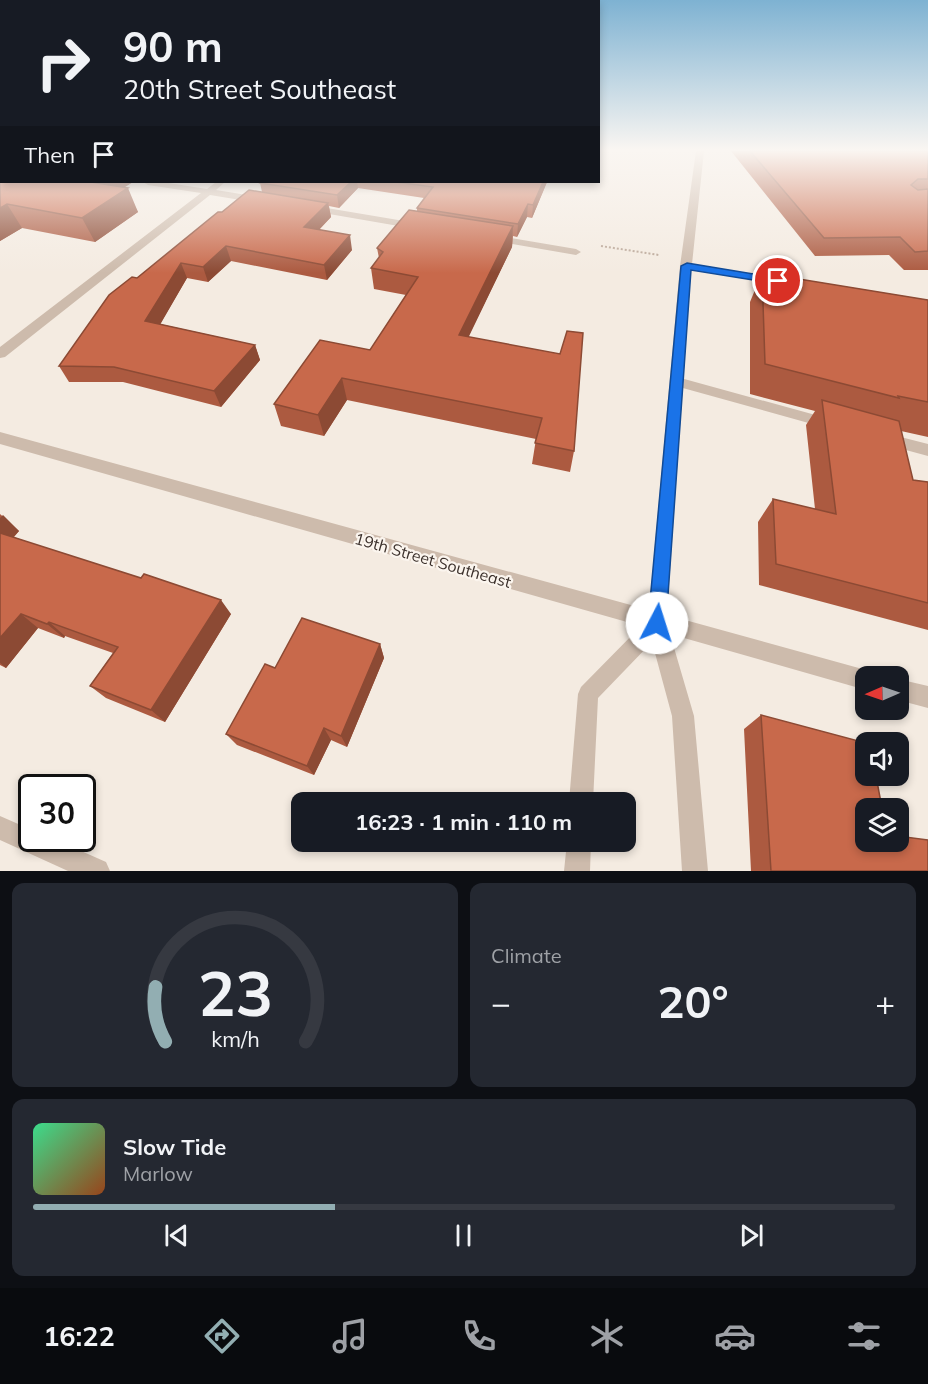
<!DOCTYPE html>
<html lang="en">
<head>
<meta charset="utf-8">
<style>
  body { margin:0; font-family:Mulish,sans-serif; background:#242831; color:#f1f3f6; height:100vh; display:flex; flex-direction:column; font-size:22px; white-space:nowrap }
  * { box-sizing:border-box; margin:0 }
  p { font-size:20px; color:#9ea1a6 }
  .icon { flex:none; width:33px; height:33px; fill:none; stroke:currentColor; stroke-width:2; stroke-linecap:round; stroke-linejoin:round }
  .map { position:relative; height:871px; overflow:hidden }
  .side { display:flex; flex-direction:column; gap:12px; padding:12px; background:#0d0f14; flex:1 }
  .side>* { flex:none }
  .top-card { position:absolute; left:0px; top:0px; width:600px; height:183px; box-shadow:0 3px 9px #0003; background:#171b24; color:#f1f3f6; overflow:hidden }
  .needle { width:39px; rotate:268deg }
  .fabs { position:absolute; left:855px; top:666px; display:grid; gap:12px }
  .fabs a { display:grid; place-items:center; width:54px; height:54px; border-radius:12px; background:#171b24; box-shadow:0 3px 9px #0003; font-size:30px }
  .speed { position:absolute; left:18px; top:774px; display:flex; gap:12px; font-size:30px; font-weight:700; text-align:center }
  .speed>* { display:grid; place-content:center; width:78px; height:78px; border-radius:50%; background:#171b24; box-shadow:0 3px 9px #0003; line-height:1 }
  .speed .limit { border:3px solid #111; border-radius:9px; background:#fff; color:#111 }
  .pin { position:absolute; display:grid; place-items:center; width:51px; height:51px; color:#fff; margin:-26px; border:3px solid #fff; border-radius:50%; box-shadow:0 2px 6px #0007 }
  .me { position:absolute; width:66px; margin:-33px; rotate:5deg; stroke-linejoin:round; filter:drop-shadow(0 0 4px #0008) }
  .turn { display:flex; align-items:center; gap:21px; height:126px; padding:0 24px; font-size:27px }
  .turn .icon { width:78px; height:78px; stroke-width:2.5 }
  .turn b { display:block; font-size:42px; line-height:51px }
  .then { display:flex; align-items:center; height:57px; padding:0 24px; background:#0003; gap:12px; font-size:22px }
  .big { font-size:45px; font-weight:700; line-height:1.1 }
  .side .widget { flex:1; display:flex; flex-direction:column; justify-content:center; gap:9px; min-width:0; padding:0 21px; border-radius:12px; background:#242831 }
  .side .dial { align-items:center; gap:0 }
  .dial svg { height:156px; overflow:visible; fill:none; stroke:#363941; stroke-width:7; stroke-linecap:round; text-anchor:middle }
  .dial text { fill:#f1f3f6; stroke:none }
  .song { display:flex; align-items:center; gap:18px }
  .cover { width:72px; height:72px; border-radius:9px; background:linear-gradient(135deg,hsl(150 70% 55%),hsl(20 70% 35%)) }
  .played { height:6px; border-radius:3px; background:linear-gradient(90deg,#92aeb2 35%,#363941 35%) }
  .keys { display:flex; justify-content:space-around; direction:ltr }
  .heat { display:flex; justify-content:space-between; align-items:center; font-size:33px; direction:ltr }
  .side .tiles { flex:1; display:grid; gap:12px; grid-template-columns:1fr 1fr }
  .widget:last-child { grid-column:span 2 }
  .trip { position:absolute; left:291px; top:792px; width:345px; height:60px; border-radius:12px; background:#171b24; box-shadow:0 3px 9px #0003; font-weight:700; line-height:60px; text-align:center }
  .tab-bar { display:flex; height:96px; justify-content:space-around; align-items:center; background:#090b0e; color:#9ea1a6 }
  .tab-bar .icon { width:42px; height:42px }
  .tab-bar .current { color:#92aeb2 }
  .tab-bar b { font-size:27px; color:#f1f3f6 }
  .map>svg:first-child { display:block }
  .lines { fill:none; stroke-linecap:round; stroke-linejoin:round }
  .path { stroke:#b9a596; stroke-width:2; stroke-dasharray:2 2; stroke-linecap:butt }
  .service { fill:#cdbbac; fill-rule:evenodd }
  .minor { fill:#cdbbac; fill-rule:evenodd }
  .wall { fill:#ac5a40 }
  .shaded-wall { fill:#8c4a34 }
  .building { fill:#c8694b; stroke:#8c4a34; stroke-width:1.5 }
  .route { fill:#1a73e8; stroke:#114b97; stroke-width:1.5 }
  .labels { text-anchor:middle; stroke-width:4.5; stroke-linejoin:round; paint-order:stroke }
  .street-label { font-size:16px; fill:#3b302b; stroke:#fbf5ee }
</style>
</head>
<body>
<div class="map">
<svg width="928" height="871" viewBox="0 0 928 871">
  <rect width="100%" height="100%" fill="#f4ebe1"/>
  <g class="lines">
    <path class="path" d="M 601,246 L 659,255"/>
    <path class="service" d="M 677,377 L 830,419 L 837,424 L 830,429 L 672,385 L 670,382 L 672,379 Z
      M 885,433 L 928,444 L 928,456 L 880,443 L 877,439 L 880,435 Z
      M 0,816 L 32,830 L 32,838 L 52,838 L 106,862 L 110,871 L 68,871 L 0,840 Z"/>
    <path class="minor" d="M 696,151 L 704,151 L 692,264 L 778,278 L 784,281 L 778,284 L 691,270 L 667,615 L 866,670 L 873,673 L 875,676 L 866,676 L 866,690 L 670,634 L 694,716 L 708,871 L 682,871 L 672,716 L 652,642 L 598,698 L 593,802 L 569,802 L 578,694 L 581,687 L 641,626 L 0,444 L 0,432 L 649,610 L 680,266 Z
      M 143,182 L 162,182 L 207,189 L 216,182 L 225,182 L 216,190 L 259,197 L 264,200 L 259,203 L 210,195 L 5,357 L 0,358 L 0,347 L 201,193 L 148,185 Z
      M 309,205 L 416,223 L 421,226 L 416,229 L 306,210 L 306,206 Z
      M 493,235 L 576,249 L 581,252 L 576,255 L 489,240 L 489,236 Z
      M 898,679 L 928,686 L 928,708 L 898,700 Z
      M 567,842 L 591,842 L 590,871 L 564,871 Z"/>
  </g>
  <path class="wall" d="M 0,151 L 133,182 L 124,187 L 138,212 L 95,242 L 22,228 L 0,241 Z
    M 731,151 L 928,151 L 928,270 L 904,270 L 889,255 L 815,256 Z
    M 261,182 L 547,182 L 532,218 L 527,217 L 517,237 L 513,236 L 512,247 L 468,337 L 574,451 L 570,472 L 532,464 L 536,439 L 347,400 L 324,436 L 281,426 L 274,404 L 370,350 L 406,295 L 374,289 L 371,268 L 379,258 L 377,248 L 417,211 L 417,208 L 424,198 L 358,188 L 339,208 L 329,206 L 331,217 L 319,230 L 352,250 L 327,280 L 231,261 L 208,282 L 187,278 L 160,324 L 255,345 L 260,360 L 221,407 L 123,382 L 69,382 L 59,366 L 137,278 L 222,212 L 262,192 L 260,183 Z
    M 762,273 L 928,300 L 928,437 L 901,431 L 913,480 L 928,482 L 928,630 L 759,585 L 758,522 L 773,499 L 815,509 L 806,425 L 815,411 L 750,394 L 750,302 Z
    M 0,514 L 19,531 L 14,537 L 231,614 L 165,722 L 106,698 L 90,686 L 113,653 L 65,636 L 64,638 L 38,628 L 6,668 L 0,665 Z
    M 380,644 L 384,658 L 347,747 L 331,740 L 314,775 L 237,745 L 226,734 L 275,668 Z
    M 761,715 L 866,842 L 928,871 L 751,871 L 744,729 Z"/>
  <path class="shaded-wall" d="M 87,182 L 133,182 L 98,204 Z
    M 351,182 L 357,182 L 358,188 L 339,208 L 337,195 Z
    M 543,182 L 547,182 L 532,218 L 533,205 Z
    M 128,188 L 138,212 L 95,242 L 82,218 Z
    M 328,203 L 331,217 L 307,242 L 304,227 Z
    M 7,204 L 22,228 L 0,241 L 0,208 Z
    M 528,204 L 527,217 L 517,237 L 518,224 Z
    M 513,226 L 512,247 L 459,357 L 459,335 Z
    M 350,235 L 352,250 L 327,280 L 324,265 Z
    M 226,246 L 231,261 L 208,282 L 203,267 Z
    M 181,263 L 187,278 L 153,337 L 145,321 Z
    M 255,345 L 260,360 L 221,407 L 214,391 Z
    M 342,378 L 347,400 L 324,436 L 318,415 Z
    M 3,515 L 19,531 L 6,545 L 0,540 L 0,518 Z
    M 221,600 L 231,614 L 165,722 L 151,710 Z
    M 21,614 L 38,628 L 6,668 L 0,663 L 0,638 Z
    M 49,622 L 65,636 L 64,638 L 47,624 Z
    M 380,644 L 384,658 L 347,747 L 341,736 Z
    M 324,728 L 331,740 L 314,775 L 307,766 Z"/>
  <path class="building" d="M 0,151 L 2,151 L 2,182 L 91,182 L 128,188 L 82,218 L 7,204 L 0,208 Z
    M 750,151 L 928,151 L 928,179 L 918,179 L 911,185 L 918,190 L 928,189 L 928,251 L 915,252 L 900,237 L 824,238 Z
    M 261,182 L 351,182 L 337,195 L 260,183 Z
    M 396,182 L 543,182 L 533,205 L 528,204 L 518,224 L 417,208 L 433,187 Z
    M 249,190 L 328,203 L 304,227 L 350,235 L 324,265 L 226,246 L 203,267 L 181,263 L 145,321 L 255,345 L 214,391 L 114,367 L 59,366 L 109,295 L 132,277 L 137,278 L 218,212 L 222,212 Z
    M 409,210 L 513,226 L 459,335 L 560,354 L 567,331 L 583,333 L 574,451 L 535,443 L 542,418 L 342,378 L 318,415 L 274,404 L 320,340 L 370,350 L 418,277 L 371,268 L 383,252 L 377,248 Z
    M 762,273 L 928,300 L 928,402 L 898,396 L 899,398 L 765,364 Z
    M 822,400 L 899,421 L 913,480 L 928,482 L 928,603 L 776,564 L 773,499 L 836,514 Z
    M 0,533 L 141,578 L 144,574 L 221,600 L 151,710 L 90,686 L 118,647 L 49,622 L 47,624 L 21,614 L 0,638 Z
    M 302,618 L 380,644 L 341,736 L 324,728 L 307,766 L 226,734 L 265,664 L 275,668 Z
    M 761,715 L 866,743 L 866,776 L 876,776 L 882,808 L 866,808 L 866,842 L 898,842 L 898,836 L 928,840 L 928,871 L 771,871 Z"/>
  <linearGradient id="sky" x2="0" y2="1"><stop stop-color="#7eb2d2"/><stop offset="0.55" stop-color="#faf6f2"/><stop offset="1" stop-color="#faf6f2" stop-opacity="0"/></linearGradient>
  <rect width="928" height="273" fill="url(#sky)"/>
  <path class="route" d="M 687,263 L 778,278 L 783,281 L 778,284 L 691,270 L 666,623 L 663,629 L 657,632 L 651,629 L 648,623 L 681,266 Z"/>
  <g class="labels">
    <g class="street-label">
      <text transform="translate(433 560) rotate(16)" y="6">19th Street Southeast</text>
    </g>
  </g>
</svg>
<div class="fabs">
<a><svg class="needle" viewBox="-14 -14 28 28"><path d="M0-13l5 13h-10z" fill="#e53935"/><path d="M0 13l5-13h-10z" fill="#9ea1a6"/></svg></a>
<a><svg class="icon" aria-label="sound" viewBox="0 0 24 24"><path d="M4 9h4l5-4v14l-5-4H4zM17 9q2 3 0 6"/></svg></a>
<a><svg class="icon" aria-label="layers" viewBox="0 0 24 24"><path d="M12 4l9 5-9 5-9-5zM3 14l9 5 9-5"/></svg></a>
</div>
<div class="speed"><div class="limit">30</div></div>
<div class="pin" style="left:778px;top:281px;background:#d93025"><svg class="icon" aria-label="arrive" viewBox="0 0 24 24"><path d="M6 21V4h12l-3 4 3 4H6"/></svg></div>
<svg class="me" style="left:657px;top:623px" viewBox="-20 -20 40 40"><circle r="19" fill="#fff"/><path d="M0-13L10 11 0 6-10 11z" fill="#1a73e8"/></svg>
<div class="trip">16:23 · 1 min · 110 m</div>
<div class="top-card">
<div class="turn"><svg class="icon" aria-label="right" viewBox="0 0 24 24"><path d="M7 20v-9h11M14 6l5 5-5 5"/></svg><div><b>90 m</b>20th Street Southeast</div></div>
<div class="then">Then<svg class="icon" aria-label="arrive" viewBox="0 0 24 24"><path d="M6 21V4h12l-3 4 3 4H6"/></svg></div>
</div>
</div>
<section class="side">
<div class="tiles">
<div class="widget dial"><svg viewBox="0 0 100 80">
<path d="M14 69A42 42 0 1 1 86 69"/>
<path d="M14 69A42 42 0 0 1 9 41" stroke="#92aeb2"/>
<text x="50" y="56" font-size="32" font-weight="700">23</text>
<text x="50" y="72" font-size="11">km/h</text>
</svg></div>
<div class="widget"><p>Climate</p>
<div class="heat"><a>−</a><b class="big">20°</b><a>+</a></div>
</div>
<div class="widget">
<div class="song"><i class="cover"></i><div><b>Slow Tide</b><p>Marlow</p></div></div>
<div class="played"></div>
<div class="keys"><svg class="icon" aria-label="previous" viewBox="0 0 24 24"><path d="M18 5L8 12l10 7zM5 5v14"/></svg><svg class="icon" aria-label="pause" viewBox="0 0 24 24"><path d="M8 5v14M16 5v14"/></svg><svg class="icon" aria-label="next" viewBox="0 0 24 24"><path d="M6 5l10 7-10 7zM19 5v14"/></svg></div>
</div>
</div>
</section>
<nav class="tab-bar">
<b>16:22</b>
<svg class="icon current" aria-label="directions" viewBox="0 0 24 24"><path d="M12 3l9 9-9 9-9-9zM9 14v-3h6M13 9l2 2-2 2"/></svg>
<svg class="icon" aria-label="music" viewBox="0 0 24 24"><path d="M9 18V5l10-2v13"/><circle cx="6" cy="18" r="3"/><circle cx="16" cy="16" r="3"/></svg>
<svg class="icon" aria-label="phone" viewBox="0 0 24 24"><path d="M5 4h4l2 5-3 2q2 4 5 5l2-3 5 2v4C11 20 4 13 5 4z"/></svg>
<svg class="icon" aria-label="climate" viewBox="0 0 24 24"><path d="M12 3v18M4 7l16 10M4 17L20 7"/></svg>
<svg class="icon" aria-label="car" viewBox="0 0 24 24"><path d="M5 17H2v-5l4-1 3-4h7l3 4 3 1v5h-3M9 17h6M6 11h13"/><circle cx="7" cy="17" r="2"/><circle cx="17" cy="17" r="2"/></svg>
<svg class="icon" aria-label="filters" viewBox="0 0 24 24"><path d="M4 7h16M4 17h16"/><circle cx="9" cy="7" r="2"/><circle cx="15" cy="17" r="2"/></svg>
</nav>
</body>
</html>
